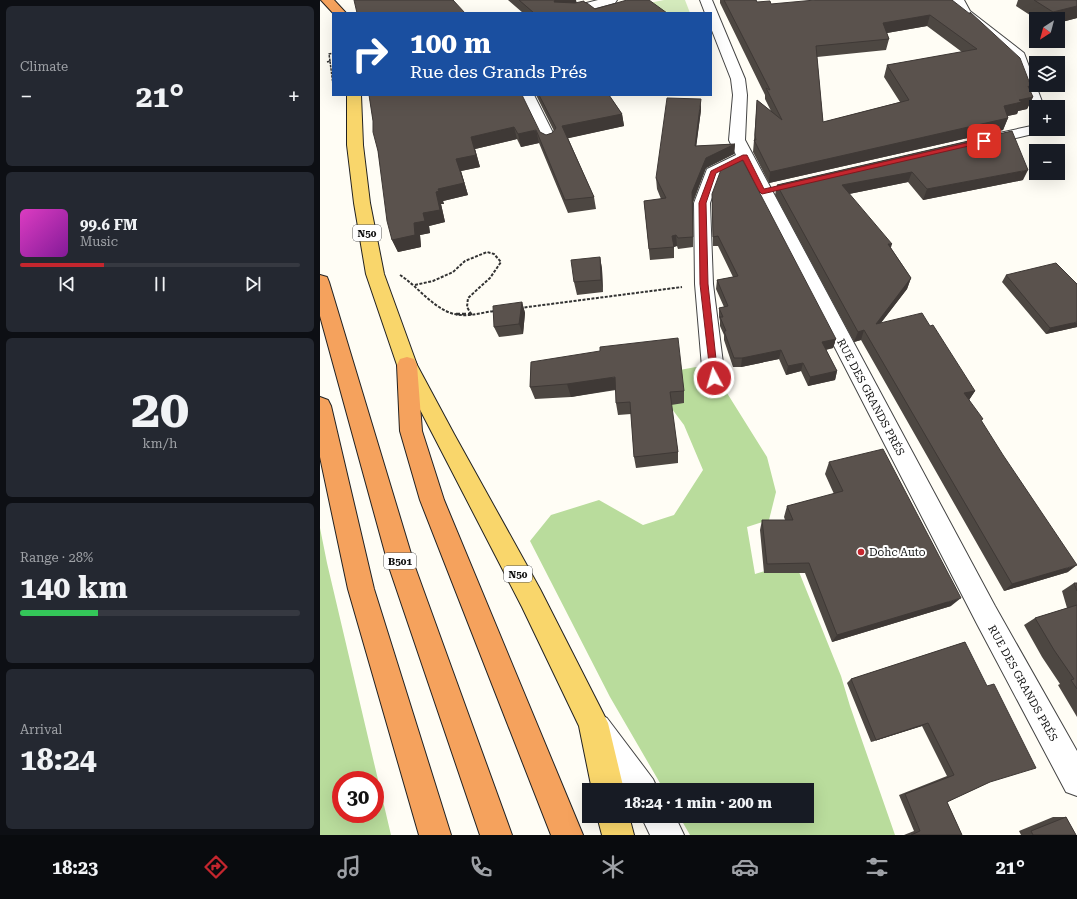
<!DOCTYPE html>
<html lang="en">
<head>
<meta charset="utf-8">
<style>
  body { margin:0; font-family:"Roboto Serif",serif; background:#242831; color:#f1f3f6; height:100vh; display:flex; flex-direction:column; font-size:15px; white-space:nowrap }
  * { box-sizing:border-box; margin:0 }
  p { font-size:13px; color:#9ea1a6 }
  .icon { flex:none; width:22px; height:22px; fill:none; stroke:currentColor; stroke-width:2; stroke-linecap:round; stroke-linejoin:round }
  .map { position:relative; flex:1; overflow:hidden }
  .drawer { display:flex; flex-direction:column; gap:6px; padding:6px; background:#0d0f14; width:320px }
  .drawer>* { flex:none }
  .guide { position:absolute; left:12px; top:12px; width:380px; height:84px; border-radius:0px; box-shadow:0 4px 16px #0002; background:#1a4fa0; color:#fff; overflow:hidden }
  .needle { width:26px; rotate:216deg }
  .buttons { position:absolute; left:709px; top:12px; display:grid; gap:8px }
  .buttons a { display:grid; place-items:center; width:36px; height:36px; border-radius:0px; background:#171b24; box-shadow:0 4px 16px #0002; font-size:20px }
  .speed { position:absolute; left:12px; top:771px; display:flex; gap:8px; font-size:20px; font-weight:700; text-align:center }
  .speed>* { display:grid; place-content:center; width:52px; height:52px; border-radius:50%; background:#171b24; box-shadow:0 4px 16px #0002; line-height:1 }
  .speed .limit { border:6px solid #d22; background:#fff; color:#111 }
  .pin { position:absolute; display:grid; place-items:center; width:34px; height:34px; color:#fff; margin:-17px; border-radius:8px; box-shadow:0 2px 6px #0006 }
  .me { position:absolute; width:44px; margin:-22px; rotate:354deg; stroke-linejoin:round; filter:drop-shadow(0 0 3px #0008) }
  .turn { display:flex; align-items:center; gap:14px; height:84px; padding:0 12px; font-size:18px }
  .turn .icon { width:52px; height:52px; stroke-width:2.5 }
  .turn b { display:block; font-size:28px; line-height:34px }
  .big { font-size:30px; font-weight:700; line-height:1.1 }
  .drawer .widget { flex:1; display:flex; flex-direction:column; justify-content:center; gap:6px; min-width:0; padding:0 14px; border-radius:6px; background:#242831 }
  .drawer .dial { align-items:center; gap:0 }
  .dial b { font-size:52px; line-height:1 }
  .song { display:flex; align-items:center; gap:12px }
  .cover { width:48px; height:48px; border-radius:6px; background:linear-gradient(135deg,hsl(310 70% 55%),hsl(290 70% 35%)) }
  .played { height:4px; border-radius:2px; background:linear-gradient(90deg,#c4262e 30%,#363941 30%) }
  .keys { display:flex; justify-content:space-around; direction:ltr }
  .heat { display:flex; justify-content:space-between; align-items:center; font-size:22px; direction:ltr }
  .charge { height:6px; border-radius:3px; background:linear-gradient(90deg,#34c759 28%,#363941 0) }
  .trip { position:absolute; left:262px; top:783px; width:232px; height:40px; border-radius:0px; background:#171b24; box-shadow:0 4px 16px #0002; font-weight:700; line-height:40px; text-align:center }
  .menu { display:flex; height:64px; justify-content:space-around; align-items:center; background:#090b0e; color:#9ea1a6 }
  .menu .icon { width:28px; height:28px }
  .menu .selected { color:#c4262e }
  .menu b { font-size:18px; color:#f1f3f6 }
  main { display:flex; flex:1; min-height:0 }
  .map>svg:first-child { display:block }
  .green { fill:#d5ebbd }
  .forest { fill:#b9dc9c; fill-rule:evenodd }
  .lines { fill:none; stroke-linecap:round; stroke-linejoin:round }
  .minor-casing { stroke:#444; stroke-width:2 }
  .major-casing { stroke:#222; stroke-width:2 }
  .highway-casing { stroke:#222; stroke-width:2 }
  .path-far2 { stroke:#333; stroke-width:1.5; stroke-dasharray:2.5 1; stroke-linecap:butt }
  .path-far1 { stroke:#333; stroke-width:2; stroke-dasharray:3 1.5; stroke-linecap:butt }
  .path { stroke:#333; stroke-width:2.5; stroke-dasharray:4 2; stroke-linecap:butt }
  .minor { fill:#fff; fill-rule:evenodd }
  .major { fill:#f9d66b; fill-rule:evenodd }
  .highway { fill:#f5a25d; fill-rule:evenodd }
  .wall { fill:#4d4742; fill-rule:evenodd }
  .shaded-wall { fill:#3f3936 }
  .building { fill:#5a524d; stroke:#3f3936; fill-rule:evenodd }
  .route { fill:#c4262e; stroke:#7f191e }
  .poi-dot { fill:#c4262e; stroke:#fff; stroke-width:1.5 }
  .labels { text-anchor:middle; stroke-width:4; stroke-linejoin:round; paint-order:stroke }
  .shield { fill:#fff; stroke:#585858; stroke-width:1 }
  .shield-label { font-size:10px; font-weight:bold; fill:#111 }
  .street-label { font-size:11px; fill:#111; stroke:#fff }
  .poi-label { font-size:11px; fill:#111; stroke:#fff; text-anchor:start }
</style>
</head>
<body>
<main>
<section class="drawer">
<div class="widget"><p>Climate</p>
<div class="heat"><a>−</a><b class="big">21°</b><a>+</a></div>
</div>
<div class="widget">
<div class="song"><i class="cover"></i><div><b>99.6 FM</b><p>Music</p></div></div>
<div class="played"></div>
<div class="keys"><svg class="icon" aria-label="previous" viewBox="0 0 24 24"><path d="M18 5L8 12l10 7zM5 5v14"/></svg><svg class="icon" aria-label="pause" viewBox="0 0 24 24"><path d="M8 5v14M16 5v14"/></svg><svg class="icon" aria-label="next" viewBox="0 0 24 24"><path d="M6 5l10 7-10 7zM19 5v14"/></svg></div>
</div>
<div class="widget dial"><b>20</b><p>km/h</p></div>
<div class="widget"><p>Range · 28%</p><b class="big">140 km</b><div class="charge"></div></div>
<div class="widget"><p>Arrival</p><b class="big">18:24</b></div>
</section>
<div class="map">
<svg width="757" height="835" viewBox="0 0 757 835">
  <rect width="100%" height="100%" fill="#fffdf5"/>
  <path class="green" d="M 344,0 L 365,0 L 370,13 L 342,13 L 329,3 Z"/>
  <path class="forest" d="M 376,367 L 397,377 L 447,457 L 456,492 L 449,520 L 427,527 L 435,574 L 475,562 L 521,676 L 530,706 L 575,835 L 370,835 L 359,816 L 487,816 L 487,790 L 344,790 L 290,697 L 210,541 L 231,515 L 279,500 L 323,525 L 354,515 L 383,470 L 364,425 L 349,405 L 354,371 Z
    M 0,528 L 7,563 L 71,835 L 0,835 ZM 21,780 L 55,780 L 55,814 L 21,814 Z"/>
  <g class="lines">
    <g class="minor-casing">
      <path id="minor" d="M 278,0 L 297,0 L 295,3 L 257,13 L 237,13 L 239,10 Z
        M 380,0 L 392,0 L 425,79 L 427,95 L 425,140 L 675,606 L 757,751 L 757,796 L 746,792 L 657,624 L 421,165 L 400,175 L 390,203 L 393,284 L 405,379 L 401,385 L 394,387 L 387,385 L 383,379 L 375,284 L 374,203 L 387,169 L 416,155 L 409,140 L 413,95 L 411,79 L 391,28 L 391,13 L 385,13 Z
        M 632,0 L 644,0 L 650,11 L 704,53 L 724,107 L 716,107 L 716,111 L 712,110 L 693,58 L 641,16 Z
        M 200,95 L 214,95 L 237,141 L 234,144 L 229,146 L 224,144 Z
        M 716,125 L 716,129 L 723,129 L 721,132 L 666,145 L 661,143 L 658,140 L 661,137 Z
        M 277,713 L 287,718 L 333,779 L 338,790 L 303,790 L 267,738 L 262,728 L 267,718 Z
        M 321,816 L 355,816 L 364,835 L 330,835 Z"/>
    </g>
    <g class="major-casing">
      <path id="major" d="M 27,95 L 41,95 L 43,145 L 50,203 L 64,274 L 97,365 L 134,434 L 220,589 L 283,713 L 288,723 L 304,790 L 272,790 L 259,726 L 202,607 L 77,365 L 46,274 L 34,203 L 27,145 Z
        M 277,816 L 309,816 L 314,835 L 282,835 Z"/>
    </g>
    <g class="highway-casing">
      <path id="highway" d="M 1,0 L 14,0 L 26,13 L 13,13 Z
        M 0,275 L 7,277 L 9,282 L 95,567 L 192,835 L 160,835 L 69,567 L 0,316 Z
        M 87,357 L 94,359 L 97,365 L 102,431 L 124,500 L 263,835 L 231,835 L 100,500 L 80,431 L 77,365 L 80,359 Z
        M 0,397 L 8,400 L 11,406 L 54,589 L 131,835 L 99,835 L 28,589 L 0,457 Z"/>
    </g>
    <path class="path-far2" d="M 10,61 L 9,54 L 13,53
      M 7,62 L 10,61 L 13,85"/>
    <path class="path-far1" d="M 80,275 C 99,287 117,314 141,315 C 152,316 164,312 175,311
      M 95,285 L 113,281 L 133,272 L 145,261 L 167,252 L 174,254 L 181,262 L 170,278 L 148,298 L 147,307 L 151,314
      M 200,308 L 362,287"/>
    <path class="path" d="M 136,314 L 152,314"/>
    <use href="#minor" class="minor"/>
    <use href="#major" class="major"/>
    <use href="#highway" class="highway"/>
  </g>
  <path class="wall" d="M 188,0 L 256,0 L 256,3 L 264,2 L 275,9 L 347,13 L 203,13 Z
    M 400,0 L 436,0 L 437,2 L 451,4 L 632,0 L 712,89 L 711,93 L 713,97 L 707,109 L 698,111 L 697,114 L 687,116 L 688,118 L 683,130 L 449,183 L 433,152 L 434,140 L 437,100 L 451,111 L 445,99 L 445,95 L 400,3 ZM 607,26 L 642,52 L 567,65 L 564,77 L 580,102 L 503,122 L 497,57 L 566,50 L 569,39 L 567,33 Z
    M 698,0 L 757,0 L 757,18 L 738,23 L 738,19 L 716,19 L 696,6 Z
    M 49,95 L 220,132 L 226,135 L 232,133 L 234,131 L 216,95 L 289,95 L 302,114 L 304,126 L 248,138 L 274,197 L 276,209 L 248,213 L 219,143 L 201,147 L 197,139 L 155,149 L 160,167 L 141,171 L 148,195 L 123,201 L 124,204 L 121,204 L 125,222 L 109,226 L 110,233 L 100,235 L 101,247 L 78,252 L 72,240 Z
    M 381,110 L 376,146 L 415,144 L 414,154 L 386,168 L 373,203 L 373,247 L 358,249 L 357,246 L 354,247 L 354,258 L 330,260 L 324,201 L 341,199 L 337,189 L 336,178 Z
    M 692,131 L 703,180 L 603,200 L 588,182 L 529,194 L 571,248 L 591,278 L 587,289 L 561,323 L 655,391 L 649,400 L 748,572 L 684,591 L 541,340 L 534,342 L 455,195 L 457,185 Z
    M 392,194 L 516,339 L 513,348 L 506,350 L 517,371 L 515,380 L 488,386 L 481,371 L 466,375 L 459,359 L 421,367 L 413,367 L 404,340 L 404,335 L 400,326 L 400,321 L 399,317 L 399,308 L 404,307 L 396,289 L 397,280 L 413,277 L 398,246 L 393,246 Z
    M 280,257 L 282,269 L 283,292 L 257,295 L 254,282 Z
    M 686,275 L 757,327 L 726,334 L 682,282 Z
    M 202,302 L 205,313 L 203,334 L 179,337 L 174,327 Z
    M 211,362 L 364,391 L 364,403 L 351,405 L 358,452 L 358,463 L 316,468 L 314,457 L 311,414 L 298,415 L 296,403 L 296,390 L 251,397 L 215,399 L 210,387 Z
    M 509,462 L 631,606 L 512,642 L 485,573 L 444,573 L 440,530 L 442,520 L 465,520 L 464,517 L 467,506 L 514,494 L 505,474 Z
    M 754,583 L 757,583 L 757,717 L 738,685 L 740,684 L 722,657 L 704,625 L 715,618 L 747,608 L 742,591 Z
    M 645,642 L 670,782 L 627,802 L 642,835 L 584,835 L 594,831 L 579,795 L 627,776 L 602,726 L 551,742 L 527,683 L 531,679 Z
    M 733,817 L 746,817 L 756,835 L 701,835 L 699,831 Z"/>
  <path class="shaded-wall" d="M 235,0 L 256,0 L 257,4 L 234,2 Z
    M 757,6 L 757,18 L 738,23 L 738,19 L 730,19 L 733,12 Z
    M 610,15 L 607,26 L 561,34 L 563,23 Z
    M 713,97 L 707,109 L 698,111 L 697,114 L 679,118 L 684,106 L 699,100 Z
    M 381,99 L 381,110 L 375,156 L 375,146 Z
    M 302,114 L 304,126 L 245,139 L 242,126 Z
    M 688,118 L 683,130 L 449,183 L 450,172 Z
    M 194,127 L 197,139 L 155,149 L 160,167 L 141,171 L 148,195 L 123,201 L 124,204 L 121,204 L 125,222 L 109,226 L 110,233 L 100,235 L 101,247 L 78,252 L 72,240 L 94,223 L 103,213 L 136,159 L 151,137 Z
    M 216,130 L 219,143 L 201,147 L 198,134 Z
    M 415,144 L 414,154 L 386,168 L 372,203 L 372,192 L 386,158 Z
    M 708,170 L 703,180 L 603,200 L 607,189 Z
    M 592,172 L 588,182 L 519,196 L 522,185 Z
    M 356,235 L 357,246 L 353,247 L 352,236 Z
    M 568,244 L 572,244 L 569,254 Z
    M 280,257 L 282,269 L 283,292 L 281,280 Z
    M 591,278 L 587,289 L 552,334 L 556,324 Z
    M 202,302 L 205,313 L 203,334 L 199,324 Z
    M 757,322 L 757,327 L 726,334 L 730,328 Z
    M 544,330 L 541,340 L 534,342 L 538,332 Z
    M 516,339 L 513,348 L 499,351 L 502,342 Z
    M 461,350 L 459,359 L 421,367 L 422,358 Z
    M 483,363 L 481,371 L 466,375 L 468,366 Z
    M 517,371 L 515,380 L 488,386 L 490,377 Z
    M 295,377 L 297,389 L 251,397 L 247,384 Z
    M 655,391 L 649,400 L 644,393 Z
    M 757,565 L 748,572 L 684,591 L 692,584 Z
    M 641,598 L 631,606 L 512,642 L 517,635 Z
    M 608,723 L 602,726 L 551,742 L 556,740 Z"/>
  <path class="building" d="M 34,0 L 133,0 L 145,13 L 37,13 Z
    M 199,0 L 235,0 L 234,2 L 255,3 L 264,1 L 264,2 L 267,3 L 275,9 L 307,0 L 329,0 L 347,13 L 214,13 Z
    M 404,0 L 436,0 L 437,2 L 450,1 L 451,4 L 495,0 L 632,0 L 650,14 L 650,12 L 700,58 L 712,89 L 708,86 L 713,97 L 699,100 L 702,102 L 684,106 L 688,118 L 450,172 L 434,140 L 436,140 L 435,135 L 437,100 L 462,120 L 446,88 L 450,90 ZM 610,15 L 657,49 L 567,65 L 589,100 L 503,122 L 496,46 L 569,39 L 563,23 Z
    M 714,0 L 757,0 L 757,6 L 733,12 Z
    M 49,95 L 202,95 L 220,132 L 226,135 L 232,133 L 236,128 L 219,95 L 289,95 L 302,114 L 242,126 L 274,197 L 245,200 L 216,130 L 198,134 L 194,127 L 151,137 L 156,155 L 136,159 L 144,183 L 118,189 L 119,191 L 116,192 L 120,210 L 103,213 L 105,221 L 94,223 L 95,235 L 72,240 L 67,221 L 58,151 L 53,132 L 53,121 Z
    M 347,98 L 381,99 L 375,146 L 415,144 L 386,158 L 372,192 L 373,237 L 358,238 L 356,235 L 352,236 L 354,247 L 329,249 L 324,201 L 346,198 L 336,178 Z
    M 692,131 L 708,170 L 607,189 L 592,172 L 522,185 L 572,244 L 568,244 L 591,278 L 556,324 L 602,313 L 610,326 L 613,325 L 655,391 L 644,393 L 663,419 L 661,420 L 683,455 L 757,565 L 692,584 L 544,330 L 538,332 L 457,185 Z
    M 421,157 L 516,339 L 502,342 L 517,371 L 490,377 L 483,363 L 468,366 L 461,350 L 422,358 L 414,358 L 404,331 L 406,331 L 400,317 L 403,317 L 399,308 L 408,306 L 397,280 L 418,276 L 398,236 L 393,237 L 392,194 L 402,167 Z
    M 280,257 L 281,280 L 254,282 L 251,260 Z
    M 736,263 L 757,284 L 757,322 L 730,328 L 686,275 Z
    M 202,302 L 199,324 L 174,327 L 173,306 Z
    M 358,338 L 364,391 L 350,392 L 358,452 L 314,457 L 310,402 L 296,403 L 295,377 L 247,384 L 210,387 L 211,362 L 280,351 L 280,347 Z
    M 563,449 L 641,598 L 517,635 L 489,563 L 447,564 L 442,520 L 473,520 L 467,506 L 523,491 L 509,462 Z
    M 754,583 L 757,583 L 757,591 Z
    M 757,605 L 757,689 L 751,680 L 754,679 L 734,650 L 715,618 Z
    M 645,642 L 667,686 L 674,684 L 716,768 L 670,782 L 627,802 L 642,835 L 591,835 L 600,831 L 585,794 L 634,775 L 608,723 L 556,740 L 531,679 Z
    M 746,817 L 756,835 L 713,835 L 711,831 Z"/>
  <path class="route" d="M 664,139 L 667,141 L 666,142 L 442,194 L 439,191 L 423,160 L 396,173 L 386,203 L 388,284 L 398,378 L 397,381 L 391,381 L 380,284 L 379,203 L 391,171 L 423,155 L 427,155 L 444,189 Z"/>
  <circle class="poi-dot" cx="541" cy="552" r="4"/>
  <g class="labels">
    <g class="shield">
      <rect x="33" y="225" width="28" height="16" rx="3"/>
      <rect x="64" y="553" width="32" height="16" rx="3"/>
      <rect x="184" y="566" width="28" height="16" rx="3"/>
    </g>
    <g class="shield-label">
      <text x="47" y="237">N50</text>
      <text x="80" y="565">B501</text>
      <text x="198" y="578">N50</text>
    </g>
    <g class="street-label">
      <text transform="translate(551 397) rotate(62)" y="4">RUE DES GRANDS PRÉS</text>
      <text transform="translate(703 683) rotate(61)" y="4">RUE DES GRANDS PRÉS</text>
    </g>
    <g class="poi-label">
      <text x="549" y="556">Dohc Auto</text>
    </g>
  </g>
</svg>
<div class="buttons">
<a><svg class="needle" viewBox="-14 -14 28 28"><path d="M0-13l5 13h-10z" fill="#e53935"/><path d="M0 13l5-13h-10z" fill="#9ea1a6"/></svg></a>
<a><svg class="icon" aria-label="layers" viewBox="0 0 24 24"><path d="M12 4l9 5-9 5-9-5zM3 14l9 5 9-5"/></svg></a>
<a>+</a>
<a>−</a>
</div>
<div class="speed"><div class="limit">30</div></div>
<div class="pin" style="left:664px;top:141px;background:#d93025"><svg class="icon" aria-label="arrive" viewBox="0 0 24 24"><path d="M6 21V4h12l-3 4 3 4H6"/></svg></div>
<svg class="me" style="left:394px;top:378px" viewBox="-20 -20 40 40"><circle r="17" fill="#c4262e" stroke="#fff" stroke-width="3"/><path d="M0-11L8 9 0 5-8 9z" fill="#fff"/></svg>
<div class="trip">18:24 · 1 min · 200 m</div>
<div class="guide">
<div class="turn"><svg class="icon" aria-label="right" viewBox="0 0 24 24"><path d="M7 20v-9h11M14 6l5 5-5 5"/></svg><div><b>100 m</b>Rue des Grands Prés</div></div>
</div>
</div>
</main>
<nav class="menu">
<b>18:23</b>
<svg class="icon selected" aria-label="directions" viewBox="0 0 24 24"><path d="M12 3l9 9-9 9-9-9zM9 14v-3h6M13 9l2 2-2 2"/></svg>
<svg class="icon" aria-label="music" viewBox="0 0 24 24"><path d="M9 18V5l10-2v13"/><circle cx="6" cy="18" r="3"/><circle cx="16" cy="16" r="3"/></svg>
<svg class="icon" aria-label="phone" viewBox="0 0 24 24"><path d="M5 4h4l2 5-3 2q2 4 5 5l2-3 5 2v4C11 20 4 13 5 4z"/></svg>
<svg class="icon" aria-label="climate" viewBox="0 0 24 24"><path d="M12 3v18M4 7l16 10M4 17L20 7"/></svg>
<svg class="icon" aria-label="car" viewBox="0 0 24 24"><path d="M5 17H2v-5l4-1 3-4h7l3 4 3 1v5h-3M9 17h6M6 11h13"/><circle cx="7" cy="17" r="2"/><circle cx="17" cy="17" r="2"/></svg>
<svg class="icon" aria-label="filters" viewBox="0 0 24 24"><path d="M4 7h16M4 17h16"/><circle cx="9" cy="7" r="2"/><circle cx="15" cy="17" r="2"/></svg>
<b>21°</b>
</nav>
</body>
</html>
